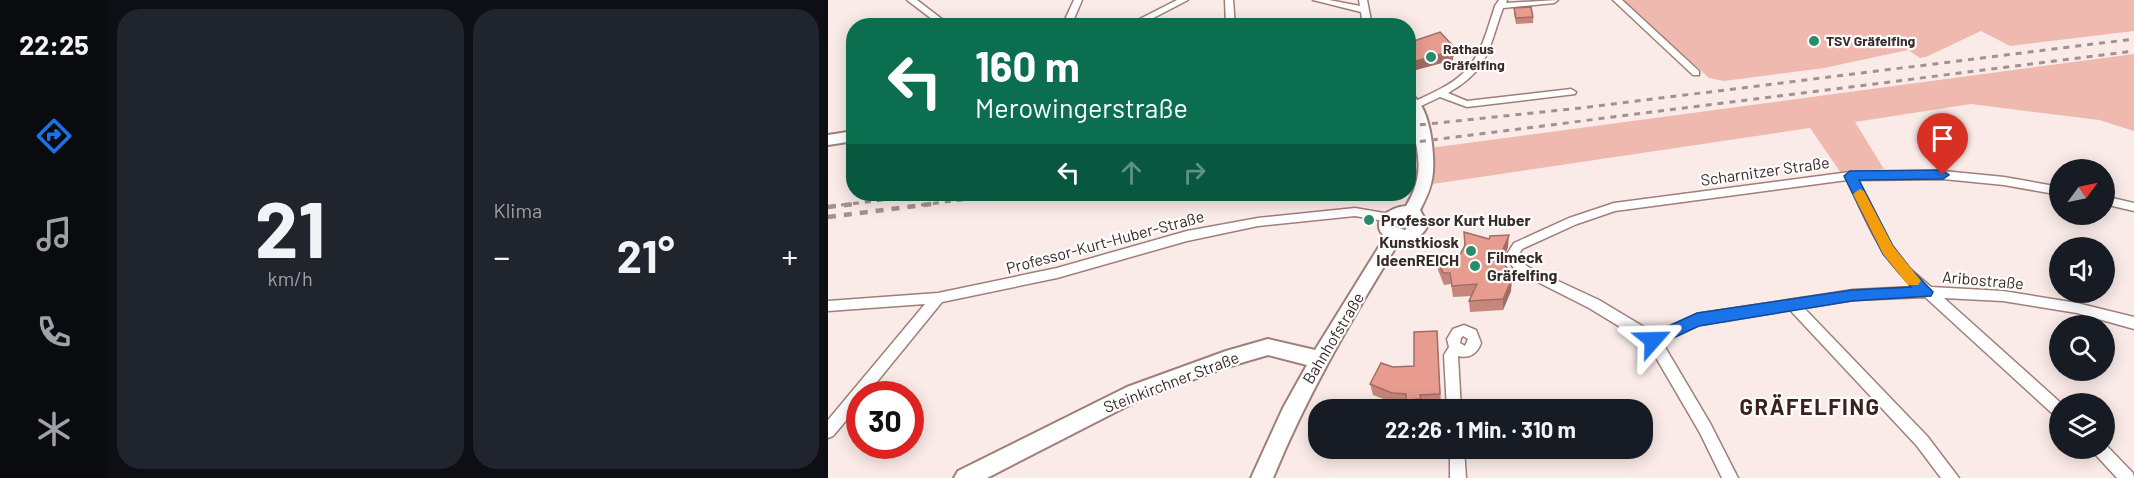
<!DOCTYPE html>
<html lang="de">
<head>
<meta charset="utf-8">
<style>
  body { margin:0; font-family:Barlow,sans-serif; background:#20242c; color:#f1f3f6; height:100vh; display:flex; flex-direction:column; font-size:22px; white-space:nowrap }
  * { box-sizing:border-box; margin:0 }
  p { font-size:20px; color:#9ea1a6 }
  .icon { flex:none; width:33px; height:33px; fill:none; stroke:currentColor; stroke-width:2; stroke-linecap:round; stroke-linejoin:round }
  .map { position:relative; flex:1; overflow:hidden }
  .details { display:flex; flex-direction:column; gap:9px; padding:9px; background:#0d0f14; width:720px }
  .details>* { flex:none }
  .guide { position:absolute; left:18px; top:18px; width:570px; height:183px; border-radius:24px; box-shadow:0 3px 15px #0003; background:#0b6e4f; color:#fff; overflow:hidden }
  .needle { width:39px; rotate:57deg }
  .buttons { position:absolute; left:1221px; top:159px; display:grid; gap:12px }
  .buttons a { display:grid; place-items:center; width:66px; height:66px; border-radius:50%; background:#171b24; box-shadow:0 3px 15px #0003; font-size:30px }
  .speed { position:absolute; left:18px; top:381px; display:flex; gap:12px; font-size:30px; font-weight:700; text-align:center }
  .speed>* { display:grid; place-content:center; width:78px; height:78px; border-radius:50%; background:#171b24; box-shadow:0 3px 15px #0003; line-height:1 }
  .speed .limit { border:9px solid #d22; background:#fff; color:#111 }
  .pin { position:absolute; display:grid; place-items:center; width:51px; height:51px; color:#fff; margin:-62px -26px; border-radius:50% 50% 50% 0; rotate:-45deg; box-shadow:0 0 6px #0007 }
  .pin .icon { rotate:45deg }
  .me { position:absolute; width:66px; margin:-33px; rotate:65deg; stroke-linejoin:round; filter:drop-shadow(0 0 4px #0008) }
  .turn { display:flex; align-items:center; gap:21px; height:126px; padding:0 30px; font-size:27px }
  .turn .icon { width:78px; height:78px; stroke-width:2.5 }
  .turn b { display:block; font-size:42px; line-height:51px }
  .lanes { display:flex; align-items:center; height:57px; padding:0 30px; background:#0003; justify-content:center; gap:30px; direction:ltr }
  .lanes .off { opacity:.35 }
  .big { font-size:45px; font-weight:700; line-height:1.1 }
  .details .tile { flex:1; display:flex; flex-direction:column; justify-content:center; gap:9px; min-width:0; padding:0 21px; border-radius:24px; background:#20242c }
  .details .dial { align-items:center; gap:0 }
  .dial b { font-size:78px; line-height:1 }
  .heat { display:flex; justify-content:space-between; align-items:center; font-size:33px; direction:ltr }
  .details .tiles { flex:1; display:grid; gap:9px; grid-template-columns:repeat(2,1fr) }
  .trip { position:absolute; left:480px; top:399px; width:345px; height:60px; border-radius:24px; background:#171b24; box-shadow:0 3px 15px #0003; font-weight:700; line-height:60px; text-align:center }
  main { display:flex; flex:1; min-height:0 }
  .dock { display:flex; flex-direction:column; width:108px; justify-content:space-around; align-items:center; background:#090b0e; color:#9ea1a6 }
  .dock .icon { width:42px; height:42px }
  .dock .active { color:#1a73e8 }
  .dock b { font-size:27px; color:#f1f3f6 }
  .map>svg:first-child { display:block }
  .green { fill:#efb9b0 }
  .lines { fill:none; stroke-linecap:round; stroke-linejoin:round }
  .street-casing { stroke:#9f7f78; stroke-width:3 }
  .secondary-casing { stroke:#9f7f78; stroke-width:4 }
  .street { fill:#fff; fill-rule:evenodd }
  .secondary { fill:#fff; fill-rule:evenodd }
  .rail-far1 { stroke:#a1928f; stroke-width:3; stroke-dasharray:6 6; stroke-linecap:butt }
  .rail { stroke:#a1928f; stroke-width:4.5; stroke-dasharray:8 8; stroke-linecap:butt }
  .wall { fill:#c7867b }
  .shaded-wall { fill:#a26d64 }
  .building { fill:#e79c8f; stroke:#a26d64; stroke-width:1.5 }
  .route { fill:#1a73e8; stroke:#114b97; stroke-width:1.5 }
  .slow { fill:#f59e0b }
  .poi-dot { fill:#268c69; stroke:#fcfcfc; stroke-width:2 }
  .labels { text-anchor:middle; stroke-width:4.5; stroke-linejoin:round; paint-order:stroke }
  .far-poi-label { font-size:14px; font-weight:bold; fill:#372a27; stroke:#fcfcfc; text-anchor:start }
  .street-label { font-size:16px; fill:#372a27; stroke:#fcfcfc }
  .poi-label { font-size:16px; font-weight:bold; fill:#372a27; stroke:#fcfcfc; text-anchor:start }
  .district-label { font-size:22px; font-weight:bold; letter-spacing:1.5px; fill:#3b211c; stroke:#fcfcfc }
</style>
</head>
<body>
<main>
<nav class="dock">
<b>22:25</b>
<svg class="icon active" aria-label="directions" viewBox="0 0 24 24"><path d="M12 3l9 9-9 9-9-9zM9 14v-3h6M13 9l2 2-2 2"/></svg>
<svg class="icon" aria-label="music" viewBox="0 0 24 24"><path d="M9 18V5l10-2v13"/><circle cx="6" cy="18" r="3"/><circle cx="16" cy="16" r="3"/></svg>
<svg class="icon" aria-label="phone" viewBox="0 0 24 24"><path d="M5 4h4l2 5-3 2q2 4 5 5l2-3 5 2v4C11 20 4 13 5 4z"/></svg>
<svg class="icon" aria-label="climate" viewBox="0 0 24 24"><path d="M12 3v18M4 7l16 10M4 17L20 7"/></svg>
</nav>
<section class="details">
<div class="tiles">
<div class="tile dial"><b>21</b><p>km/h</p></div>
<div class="tile"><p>Klima</p>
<div class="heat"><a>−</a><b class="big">21°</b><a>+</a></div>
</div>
</div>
</section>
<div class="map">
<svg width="1306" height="478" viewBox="0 0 1306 478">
  <rect width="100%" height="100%" fill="#faebe8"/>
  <path class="green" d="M 795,0 L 1306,0 L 1306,31 L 1182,46 L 1153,31 L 1098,57 L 1092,58 L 1080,50 L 996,68 L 896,81 L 881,78 Z
    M 1306,54 L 1306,131 L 1271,120 L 1143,104 L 1027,122 L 1056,169 L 1013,173 L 982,128 L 605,184 L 602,148 Z"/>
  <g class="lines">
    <g class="street-casing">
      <path id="street" d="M 79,0 L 89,0 L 123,26 L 113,26 Z
        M 246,0 L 254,0 L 243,26 L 234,26 Z
        M 349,0 L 360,0 L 310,26 L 298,26 Z
        M 397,0 L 405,0 L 407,26 L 398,26 Z
        M 485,0 L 501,0 L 532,6 L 531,0 L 539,0 L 544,26 L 535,26 L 533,12 Z
        M 671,0 L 679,0 L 678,3 L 730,0 L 726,3 L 675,8 C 660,49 662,69 620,93 L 639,101 L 743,89 L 748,92 L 747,94 L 639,107 L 612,97 L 591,107 L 583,107 L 583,103 C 626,83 645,76 660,28 C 662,21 665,13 667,6 Z
        M 785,0 L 794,0 L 871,71 L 871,75 L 865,75 Z
        M 1115,171 L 1176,177 L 1232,187 L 1232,195 L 1176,185 L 1115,179 L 1030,180 L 1064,247 L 1082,269 L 1103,287 L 1175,291 L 1249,303 L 1306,317 L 1306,329 L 1249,313 L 1175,301 L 1116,298 L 1234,404 L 1232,404 L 1232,417 L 1227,416 L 1097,297 L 1025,300 L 976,308 L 1099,436 L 1131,478 L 1113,478 L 1089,446 L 962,310 L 871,325 L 834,342 L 882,423 L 910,478 L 894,478 L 872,433 L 820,344 L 761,308 L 692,273 L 684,266 L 679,254 L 686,243 L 741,218 L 786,203 L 1022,172 ZM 1019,180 C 1038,220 1052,258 1086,287 L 1025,290 L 869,314 L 826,333 L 771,300 L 700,267 L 693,260 L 691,254 L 694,249 L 749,224 L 787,211 Z
        M 1276,196 L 1306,203 L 1306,211 L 1276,204 Z
        M 527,208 L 562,214 L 568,218 L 562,222 L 527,216 L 430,226 L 359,241 L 229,278 L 114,302 L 39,394 L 32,394 L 32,404 L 5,436 L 0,438 L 0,420 L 97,304 L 0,311 L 0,301 L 110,293 L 229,268 L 359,231 L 430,218 Z
        M 636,325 L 648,330 L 653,343 C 649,354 641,359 630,356 L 633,410 L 619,410 L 616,355 L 621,347 L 619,339 L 625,329 ZM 635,336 L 640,339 L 637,346 L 632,343 L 633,338 Z
        M 1276,443 L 1305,473 L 1306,478 L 1289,478 L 1266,453 L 1264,448 L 1276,448 Z
        M 622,448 L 636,448 L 638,478 L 622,478 Z"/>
    </g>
    <g class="secondary-casing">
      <path id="secondary" d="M 580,94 C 603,100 608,160 604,179 C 602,191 597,200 592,210 L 600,225 C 594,237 585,243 571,242 C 524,318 479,395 445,478 L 423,478 L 455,408 L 479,365 L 440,355 L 399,367 L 313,399 L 159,478 L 126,478 L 130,471 L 299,387 L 398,351 L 440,339 L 487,350 L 557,237 C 540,221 562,207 578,206 C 605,162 580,135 580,94 ZM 576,217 L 581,218 L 584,224 L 577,230 L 568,227 L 567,223 Z
        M 26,131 L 26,141 L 0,145 L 0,135 Z"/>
    </g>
    <use href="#street" class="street"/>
    <use href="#secondary" class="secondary"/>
    <path class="rail-far1" d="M 580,126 L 753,108 L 1306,39
      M 580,143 L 1306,51
      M 13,205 L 107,194
      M 93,205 L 183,194"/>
    <path class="rail" d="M 0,207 L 26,204
      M 0,217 L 104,204"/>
  </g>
  <path class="wall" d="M 686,8 L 705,17 L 705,23 L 688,24 L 686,14 Z
    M 580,43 L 626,47 L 626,56 L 625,57 L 625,60 L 584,71 L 580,66 Z
    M 636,232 L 680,247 L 674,262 L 680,278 L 683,291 L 675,310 L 642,312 L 641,301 L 644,296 L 625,297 L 623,284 L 616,285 L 610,270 L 609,258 L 631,257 L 636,247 Z
    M 609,331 L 613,404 L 594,405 L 594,409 L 579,410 L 578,404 L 566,403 L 545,395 L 542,384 L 565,367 L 586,366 Z"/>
  <path class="shaded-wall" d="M 626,47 L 626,56 L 625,57 L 625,60 L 584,71 L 584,62 Z
    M 681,235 L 680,247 L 670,271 L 671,259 Z
    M 684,279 L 683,291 L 675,310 L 675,299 Z"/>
  <path class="building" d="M 703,7 L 705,17 L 688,18 L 686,8 Z
    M 612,32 L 626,47 L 623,48 L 625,51 L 584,62 L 580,58 L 580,43 Z
    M 636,232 L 661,239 L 662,236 L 681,235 L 671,259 L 681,270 L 677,277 L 684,279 L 675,299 L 641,301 L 649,284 L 624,286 L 622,273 L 615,273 L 609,258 L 631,257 L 637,245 Z
    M 609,331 L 612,394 L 592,395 L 593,399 L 578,400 L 578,394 L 564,393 L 542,384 L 553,363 L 565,367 L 586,366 L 586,332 Z"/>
  <path class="route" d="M 1115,170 L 1121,175 L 1115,179 L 1031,180 L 1065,246 L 1083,269 L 1105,292 L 1103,296 L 1024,301 L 871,326 L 830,345 L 825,347 L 819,345 L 817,340 L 819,336 L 869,313 L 1024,290 L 1083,287 L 1055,254 L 1016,176 L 1022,171 Z"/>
  <path class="slow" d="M 1032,189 L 1036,191 L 1065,246 L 1090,277 L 1093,281 L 1090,285 L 1080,285 L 1055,254 L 1025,194 Z"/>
  <g class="poi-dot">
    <circle cx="986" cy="41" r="6"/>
    <circle cx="603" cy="57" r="6"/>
    <circle cx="541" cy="220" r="6"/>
    <circle cx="643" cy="251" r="6"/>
    <circle cx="647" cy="266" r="6"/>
  </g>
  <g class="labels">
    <g class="far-poi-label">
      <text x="998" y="46">TSV Gräfelfing</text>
      <text x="615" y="54">Rathaus<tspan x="615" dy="16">Gräfelfing</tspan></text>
    </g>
    <g class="street-label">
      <text transform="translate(937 171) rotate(-8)" y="6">Scharnitzer Straße</text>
      <text transform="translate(277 242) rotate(-15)" y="6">Professor-Kurt-Huber-Straße</text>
      <text transform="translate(1155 280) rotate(5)" y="6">Aribostraße</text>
      <text transform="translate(505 338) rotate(-59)" y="6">Bahnhofstraße</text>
      <text transform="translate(343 382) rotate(-21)" y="6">Steinkirchner Straße</text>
    </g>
    <g class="poi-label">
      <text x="553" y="226">Professor Kurt Huber</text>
      <text x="631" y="248" text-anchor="end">Kunstkiosk<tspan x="631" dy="18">IdeenREICH</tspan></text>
      <text x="659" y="263">Filmeck<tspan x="659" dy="18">Gräfelfing</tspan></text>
    </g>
    <g class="district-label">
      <text x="982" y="415">GRÄFELFING</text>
    </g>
  </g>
</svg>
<div class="buttons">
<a><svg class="needle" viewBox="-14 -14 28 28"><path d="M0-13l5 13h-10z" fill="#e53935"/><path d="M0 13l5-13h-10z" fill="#9ea1a6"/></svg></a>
<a><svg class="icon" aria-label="sound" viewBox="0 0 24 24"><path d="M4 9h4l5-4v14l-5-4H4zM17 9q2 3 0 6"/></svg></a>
<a><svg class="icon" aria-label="search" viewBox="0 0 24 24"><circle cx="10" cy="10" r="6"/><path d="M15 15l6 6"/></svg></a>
<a><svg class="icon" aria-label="layers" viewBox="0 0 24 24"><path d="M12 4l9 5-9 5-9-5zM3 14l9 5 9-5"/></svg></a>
</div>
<div class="speed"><div class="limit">30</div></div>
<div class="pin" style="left:1115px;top:175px;background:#d93025"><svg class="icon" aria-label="arrive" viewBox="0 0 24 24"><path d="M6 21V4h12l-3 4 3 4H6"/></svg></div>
<svg class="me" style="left:825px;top:340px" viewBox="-20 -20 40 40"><path d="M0-17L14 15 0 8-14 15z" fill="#1a73e8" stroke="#fff" stroke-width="4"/></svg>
<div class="trip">22:26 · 1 Min. · 310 m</div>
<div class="guide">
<div class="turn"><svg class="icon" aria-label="left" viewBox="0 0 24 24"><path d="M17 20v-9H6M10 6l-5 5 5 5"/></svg><div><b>160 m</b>Merowingerstraße</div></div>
<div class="lanes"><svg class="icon" aria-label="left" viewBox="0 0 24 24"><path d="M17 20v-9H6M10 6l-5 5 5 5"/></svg><svg class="icon off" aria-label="ahead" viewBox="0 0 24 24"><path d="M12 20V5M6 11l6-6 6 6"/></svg><svg class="icon off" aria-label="right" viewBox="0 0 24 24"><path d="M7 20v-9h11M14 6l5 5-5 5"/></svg></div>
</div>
</div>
</main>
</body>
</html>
